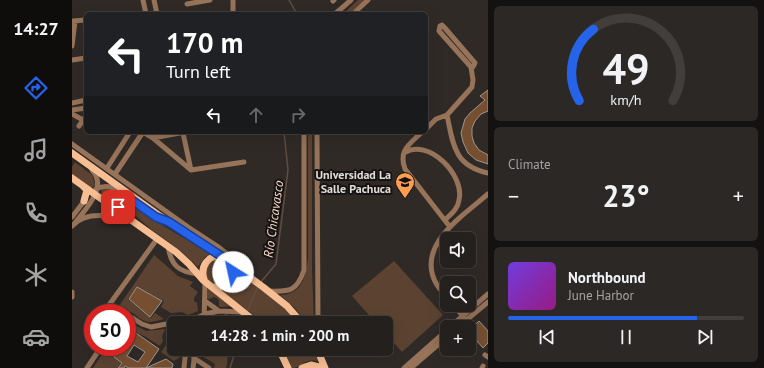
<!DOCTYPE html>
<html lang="en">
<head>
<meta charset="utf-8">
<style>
  body { margin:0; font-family:"PT Sans",sans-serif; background:#2c2826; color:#f1f3f6; height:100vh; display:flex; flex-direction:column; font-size:15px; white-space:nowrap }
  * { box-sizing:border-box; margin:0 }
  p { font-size:13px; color:#a3a3a4 }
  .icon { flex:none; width:22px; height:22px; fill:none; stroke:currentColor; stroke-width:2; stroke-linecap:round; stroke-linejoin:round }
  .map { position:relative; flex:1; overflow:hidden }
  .drawer { display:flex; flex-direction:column; gap:6px; padding:6px; background:#141210; width:276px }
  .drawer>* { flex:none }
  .hud { position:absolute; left:12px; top:12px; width:344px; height:122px; border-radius:6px; box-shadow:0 4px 16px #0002,0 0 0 1px #413e3b; background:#202124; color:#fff; overflow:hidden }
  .tools { position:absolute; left:368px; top:232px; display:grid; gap:8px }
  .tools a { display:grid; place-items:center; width:36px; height:36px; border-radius:6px; background:#24201d; box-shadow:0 4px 16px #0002,0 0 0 1px #413e3b; font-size:20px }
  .speed { position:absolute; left:12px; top:304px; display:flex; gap:8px; font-size:20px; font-weight:700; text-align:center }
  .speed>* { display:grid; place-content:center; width:52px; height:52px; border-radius:50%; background:#24201d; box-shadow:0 4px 16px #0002,0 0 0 1px #413e3b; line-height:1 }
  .speed .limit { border:6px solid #d22; background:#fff; color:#111 }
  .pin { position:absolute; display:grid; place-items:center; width:34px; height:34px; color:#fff; margin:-17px; border-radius:8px; box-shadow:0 2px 6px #0006 }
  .me { position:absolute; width:44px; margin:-22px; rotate:325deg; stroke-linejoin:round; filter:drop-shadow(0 0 3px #0008) }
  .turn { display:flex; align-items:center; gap:14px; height:84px; padding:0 16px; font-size:18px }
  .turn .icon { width:52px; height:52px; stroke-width:2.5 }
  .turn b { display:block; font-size:28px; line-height:34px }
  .lanes { display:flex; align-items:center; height:38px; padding:0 16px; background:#0003; justify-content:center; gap:20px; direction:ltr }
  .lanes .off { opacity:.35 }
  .big { font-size:30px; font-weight:700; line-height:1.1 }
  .drawer .card { flex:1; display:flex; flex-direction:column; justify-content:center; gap:6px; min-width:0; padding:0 14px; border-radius:6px; background:#2c2826 }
  .drawer .dial { align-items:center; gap:0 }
  .dial svg { height:104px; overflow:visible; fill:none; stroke:#413e3b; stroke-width:7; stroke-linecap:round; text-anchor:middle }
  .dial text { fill:#f1f3f6; stroke:none }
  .song { display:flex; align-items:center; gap:12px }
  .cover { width:48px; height:48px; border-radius:6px; background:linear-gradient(135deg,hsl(260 70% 55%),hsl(310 70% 35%)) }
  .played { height:4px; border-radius:2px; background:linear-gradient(90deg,#2563eb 80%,#413e3b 80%) }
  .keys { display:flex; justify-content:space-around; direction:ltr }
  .heat { display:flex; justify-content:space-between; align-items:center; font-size:22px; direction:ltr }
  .trip { position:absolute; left:95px; top:316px; width:226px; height:40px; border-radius:6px; background:#24201d; box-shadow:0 4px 16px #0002,0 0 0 1px #413e3b; font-weight:700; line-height:40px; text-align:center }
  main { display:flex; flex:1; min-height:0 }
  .tab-bar { display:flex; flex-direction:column; width:72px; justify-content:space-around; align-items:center; background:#0e0d0c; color:#a3a3a4 }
  .tab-bar .icon { width:28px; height:28px }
  .tab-bar .on { color:#2563eb }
  .tab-bar b { font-size:18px; color:#f1f3f6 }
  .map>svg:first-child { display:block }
  .green { fill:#5c4331 }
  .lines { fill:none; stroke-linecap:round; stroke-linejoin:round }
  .stream { stroke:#604c41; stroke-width:1.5 }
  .building { fill:#764f31; stroke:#9c9591; fill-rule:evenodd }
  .minor { stroke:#967359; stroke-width:5 }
  .major { stroke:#f7bd93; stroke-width:7 }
  .route-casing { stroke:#184099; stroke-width:10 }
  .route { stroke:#2563eb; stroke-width:7 }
  .labels { text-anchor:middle; stroke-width:4; stroke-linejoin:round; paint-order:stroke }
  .poi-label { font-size:12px; font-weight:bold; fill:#e1ddda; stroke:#161312; text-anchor:end }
  .water-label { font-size:13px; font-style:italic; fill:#fadecb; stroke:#161312 }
</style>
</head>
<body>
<main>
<nav class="tab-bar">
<b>14:27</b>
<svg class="icon on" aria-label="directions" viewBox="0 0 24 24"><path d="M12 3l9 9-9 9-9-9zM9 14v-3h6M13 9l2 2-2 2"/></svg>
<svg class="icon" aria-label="music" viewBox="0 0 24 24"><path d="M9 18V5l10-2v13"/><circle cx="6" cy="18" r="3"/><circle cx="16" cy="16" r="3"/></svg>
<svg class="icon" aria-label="phone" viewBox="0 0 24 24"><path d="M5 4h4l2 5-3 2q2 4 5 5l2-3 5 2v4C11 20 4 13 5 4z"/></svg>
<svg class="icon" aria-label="climate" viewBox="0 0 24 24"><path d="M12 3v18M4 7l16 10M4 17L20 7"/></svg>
<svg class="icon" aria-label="car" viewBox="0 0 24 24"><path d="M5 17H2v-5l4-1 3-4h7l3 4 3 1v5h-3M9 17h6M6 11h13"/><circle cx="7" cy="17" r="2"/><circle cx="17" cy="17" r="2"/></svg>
</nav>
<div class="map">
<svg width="416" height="368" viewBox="0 0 416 368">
  <rect width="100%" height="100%" fill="#302a27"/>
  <path class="green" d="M 286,0 L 292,0 L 291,2 L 277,14 L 271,14 Z
    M 236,132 L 240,132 L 240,270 L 242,323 L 235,323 L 223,308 L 208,295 C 230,294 233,279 236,259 Z
    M 3,162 L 20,175 L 23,185 L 21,187 L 19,188 L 0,176 L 0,167 Z
    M 30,188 L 41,189 L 48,194 L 43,200 L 42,205 L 28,196 Z
    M 52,201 L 55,201 L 85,222 L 138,254 L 132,258 L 126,267 L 109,251 L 80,230 L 65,217 L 51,206 L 50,203 Z
    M 82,255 L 106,276 L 121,282 L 118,286 L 126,292 L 122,298 L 122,301 L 125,303 L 126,311 L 116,315 L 110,312 L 99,313 L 89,307 L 92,301 L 65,287 L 56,299 L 79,318 L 83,313 L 92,319 C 87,320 81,322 76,322 C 65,320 62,308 50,312 L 45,309 Z
    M133 272a12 12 0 1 1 24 0a12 12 0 1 1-24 0Z
    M 322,261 L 371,315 L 330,352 L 314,334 L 314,323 L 304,323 L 280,296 Z
    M 163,269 L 213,308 L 226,323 L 193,323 L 148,291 C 161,286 162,282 163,269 Z
    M 136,286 L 163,306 L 148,307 L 147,306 L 147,301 L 145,298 L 142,297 L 137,299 L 135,298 Z
    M 153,314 L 155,314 L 162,321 L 169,320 L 171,321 L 170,323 L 139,323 C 142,320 148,318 153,314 Z
    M 55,321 L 74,331 L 92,329 L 93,330 L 90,336 L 91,341 L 88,346 L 74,337 L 60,331 L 55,338 Z
    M 95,344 L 102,348 L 102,349 L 110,349 L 107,358 L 102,361 L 89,352 Z
    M 35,347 L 49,347 L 42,357 L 49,363 L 45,368 L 21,368 Z
    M 124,349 L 157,349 C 154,355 157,360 154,368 L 142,368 L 143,364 L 124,352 Z
    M 211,349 L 241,349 L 246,361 C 231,358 230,368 220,368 Z"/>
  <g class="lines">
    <path class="stream" d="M 217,0 L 225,14
      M 188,283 L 204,264 L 216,170 L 212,132
      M 175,312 L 186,286
      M 172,323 L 173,318
      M 158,368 L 164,349"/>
  </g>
  <path class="building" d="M 416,90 L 416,111 L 409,114 L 403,121 L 400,128 L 400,136 L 402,143 L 407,150 L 416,155 L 416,164 L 404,160 L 396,153 L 391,142 L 389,133 L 393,119 L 398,113 L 413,100 L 408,96 Z
    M 65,287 L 90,301 L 78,317 L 57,299 Z
    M 407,321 L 416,331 L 416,343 L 411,348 L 397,332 L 397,331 Z
    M 61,331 L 87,349 L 74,368 L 57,368 L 53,366 L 52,368 L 46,368 L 50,363 L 42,357 L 50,347 L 55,347 L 55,339 ZM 62,345 L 73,352 L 66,362 L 55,356 Z
    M 94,359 L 101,364 L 100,368 L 74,368 Z"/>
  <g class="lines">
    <path class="minor" d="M 71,0 L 74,14
      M 82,0 L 85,14
      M 261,1 L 262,0
      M 115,4 L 138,0
      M 161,14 L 161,0
      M 263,14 L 279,0
      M 281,14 L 296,0
      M 1,21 L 14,20
      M 0,46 L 3,21
      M 0,60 L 14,58
      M 0,103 L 14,100
      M 0,110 L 14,108
      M 0,114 L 11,120
      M 375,115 C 381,144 382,166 416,173
      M 7,126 L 14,116
      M 354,129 L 364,119 L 375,115 L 400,87 L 401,80 L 399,67 L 367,31 L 368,26 L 370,25 L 372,27 L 403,63 L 401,67 L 399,67
      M 71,132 L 81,138 L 119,170 L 172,162
      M 245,132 L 246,323
      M 350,132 C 338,144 326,150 333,169 L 378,227
      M 111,133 L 119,170
      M 81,138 L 113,132
      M 0,144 L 116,227 L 145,246 L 154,253 L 157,261
      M 332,153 C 356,137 393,175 387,200 C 386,209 379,214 373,220
      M 35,168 L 58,132
      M 43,174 L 71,132
      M 24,189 C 37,183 44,189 54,196
      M 0,217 L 13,200
      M 3,223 C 14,208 36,188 20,170
      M 0,226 C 14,210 40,216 57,220
      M 96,246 C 99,266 107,272 126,274
      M 197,291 C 218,292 225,291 232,270 L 232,132
      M 0,292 L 0,297
      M 375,297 C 372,293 368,290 365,285 C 342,246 391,216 416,194
      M 133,301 L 147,311
      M 37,305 L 85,239
      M 382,305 L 392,318
      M 55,316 L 59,317 L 70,324 L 79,327 L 125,318 L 133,314 L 147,311 L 171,312
      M 132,323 L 133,282
      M 378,327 L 416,294
      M 386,327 L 416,302
      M 116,349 C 124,355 122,359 121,368
      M 413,355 L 416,357
      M 122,358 L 137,368
      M 15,368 L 29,347
      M 112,368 L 113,358 L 116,349
      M 332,368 L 375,330
      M 339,368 L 375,337
      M 410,368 L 411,366"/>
    <path class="major" d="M 0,153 L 88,216 L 152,258 L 191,287 L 215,306 L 230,323
      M 0,178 L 104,252 L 117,264 L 131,280 L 185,323
      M 11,186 L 15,190 L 12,201
      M 52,211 L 46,205 C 46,196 53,195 60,199
      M 132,279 C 128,267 136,254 149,257
      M 140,287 C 151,288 158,283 161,272 L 158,263
      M 207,349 L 216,368
      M 245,349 L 253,368
      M 230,368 L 239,365 L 251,368"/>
  </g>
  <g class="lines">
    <g class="route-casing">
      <path id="route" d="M 46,207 L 46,203 L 48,198 L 54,196 L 57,198 L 84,217 L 97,222 L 152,258 L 157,262 L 161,272"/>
    </g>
    <use href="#route" class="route"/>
  </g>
  <defs>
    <g id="university-pin" transform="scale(1)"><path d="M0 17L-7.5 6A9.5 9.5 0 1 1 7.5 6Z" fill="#fc9d52" stroke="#161312"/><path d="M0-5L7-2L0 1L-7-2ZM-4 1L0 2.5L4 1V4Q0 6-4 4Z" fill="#111"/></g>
  </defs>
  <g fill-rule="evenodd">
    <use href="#university-pin" x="333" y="182"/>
  </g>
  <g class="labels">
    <g class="poi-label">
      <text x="319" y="179">Universidad La<tspan x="319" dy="14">Salle Pachuca</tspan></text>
    </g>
    <g class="water-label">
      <text transform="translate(201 219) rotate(-82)" y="5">Río Chicavasco</text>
    </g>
  </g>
</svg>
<div class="tools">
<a><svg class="icon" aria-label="sound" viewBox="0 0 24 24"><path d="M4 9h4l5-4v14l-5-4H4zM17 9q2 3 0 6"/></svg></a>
<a><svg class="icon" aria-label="search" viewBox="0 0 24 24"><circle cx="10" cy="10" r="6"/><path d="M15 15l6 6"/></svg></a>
<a>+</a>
</div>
<div class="speed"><div class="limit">50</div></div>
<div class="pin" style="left:46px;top:207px;background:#d93025"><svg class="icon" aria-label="arrive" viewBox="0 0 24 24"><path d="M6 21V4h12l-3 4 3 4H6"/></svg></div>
<svg class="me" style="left:161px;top:272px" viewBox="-20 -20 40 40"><circle r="19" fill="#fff"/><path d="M0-13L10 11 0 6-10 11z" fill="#2563eb"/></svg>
<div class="trip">14:28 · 1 min · 200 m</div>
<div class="hud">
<div class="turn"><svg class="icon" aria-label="left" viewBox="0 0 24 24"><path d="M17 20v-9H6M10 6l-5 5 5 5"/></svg><div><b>170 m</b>Turn left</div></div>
<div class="lanes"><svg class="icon" aria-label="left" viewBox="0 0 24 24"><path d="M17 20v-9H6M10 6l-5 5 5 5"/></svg><svg class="icon off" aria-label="ahead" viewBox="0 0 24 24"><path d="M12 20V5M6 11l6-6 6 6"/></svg><svg class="icon off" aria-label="right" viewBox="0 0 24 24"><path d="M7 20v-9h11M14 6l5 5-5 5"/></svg></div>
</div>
</div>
<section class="drawer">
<div class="card dial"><svg viewBox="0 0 100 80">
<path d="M14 69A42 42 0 1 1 86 69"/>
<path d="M14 69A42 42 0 0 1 25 14" stroke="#2563eb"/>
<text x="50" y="56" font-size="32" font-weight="700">49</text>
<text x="50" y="72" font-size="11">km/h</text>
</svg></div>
<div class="card"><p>Climate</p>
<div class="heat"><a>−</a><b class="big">23°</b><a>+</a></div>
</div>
<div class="card">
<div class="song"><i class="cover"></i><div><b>Northbound</b><p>June Harbor</p></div></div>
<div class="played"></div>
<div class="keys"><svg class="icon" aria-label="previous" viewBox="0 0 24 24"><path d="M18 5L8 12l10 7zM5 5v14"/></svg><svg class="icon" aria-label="pause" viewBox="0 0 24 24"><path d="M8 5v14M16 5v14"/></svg><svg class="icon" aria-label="next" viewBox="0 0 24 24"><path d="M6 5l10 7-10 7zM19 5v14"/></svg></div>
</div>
</section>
</main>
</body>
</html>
